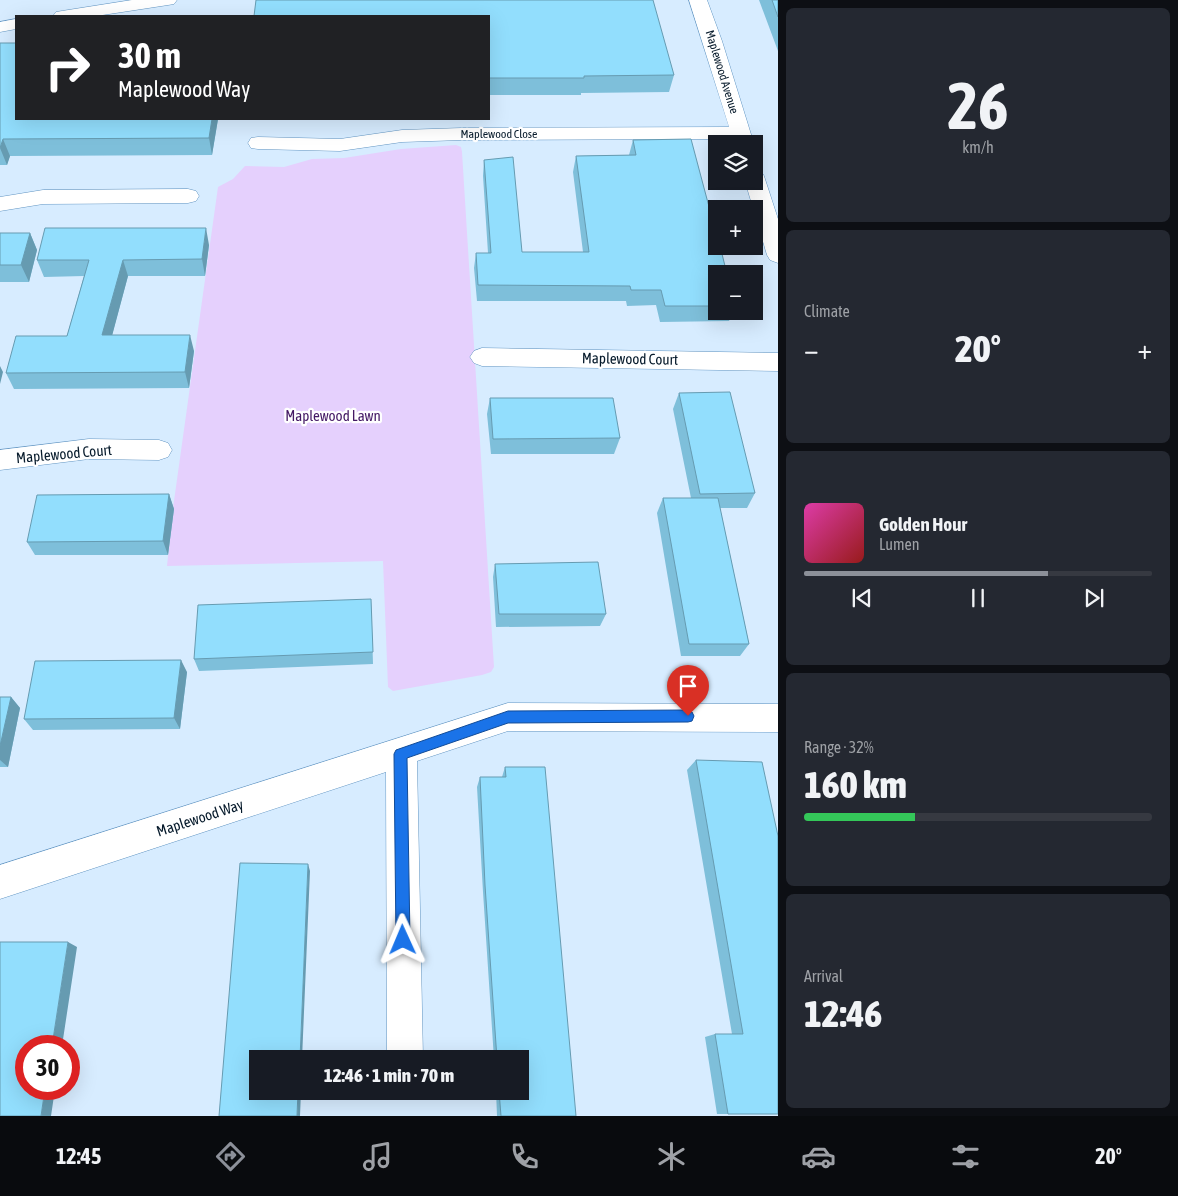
<!DOCTYPE html>
<html lang="en">
<head>
<meta charset="utf-8">
<style>
  body { margin:0; font-family:"Asap Condensed",sans-serif; background:#242831; color:#f1f3f6; height:100vh; display:flex; flex-direction:column; font-size:19px; white-space:nowrap }
  * { box-sizing:border-box; margin:0 }
  p { font-size:16px; color:#9ea1a6 }
  .icon { flex:none; width:28px; height:28px; fill:none; stroke:currentColor; stroke-width:2; stroke-linecap:round; stroke-linejoin:round }
  .map { position:relative; flex:1; overflow:hidden }
  .side { display:flex; flex-direction:column; gap:8px; padding:8px; background:#0d0f14; width:400px }
  .side>* { flex:none }
  .guide { position:absolute; left:15px; top:15px; width:475px; height:105px; border-radius:0px; box-shadow:0 5px 20px #0002; background:#202124; color:#fff; overflow:hidden }
  .tools { position:absolute; left:708px; top:135px; display:grid; gap:10px }
  .tools a { display:grid; place-items:center; width:55px; height:55px; border-radius:0px; background:#171b24; box-shadow:0 5px 20px #0002; font-size:25px }
  .speed { position:absolute; left:15px; top:1035px; display:flex; gap:10px; font-size:25px; font-weight:700; text-align:center }
  .speed>* { display:grid; place-content:center; width:65px; height:65px; border-radius:50%; background:#171b24; box-shadow:0 5px 20px #0002; line-height:1 }
  .speed .limit { border:8px solid #d22; background:#fff; color:#111 }
  .pin { position:absolute; display:grid; place-items:center; width:42px; height:42px; color:#fff; margin:-51px -21px; border-radius:50% 50% 50% 0; rotate:-45deg; box-shadow:0 0 5px #0007 }
  .pin .icon { rotate:45deg }
  .me { position:absolute; width:55px; margin:-28px; rotate:359deg; stroke-linejoin:round; filter:drop-shadow(0 0 4px #0008) }
  .turn { display:flex; align-items:center; gap:18px; height:105px; padding:0 20px; font-size:22px }
  .turn .icon { width:65px; height:65px; stroke-width:2.5 }
  .turn b { display:block; font-size:35px; line-height:42px }
  .big { font-size:38px; font-weight:800; line-height:1.1 }
  .side .card { flex:1; display:flex; flex-direction:column; justify-content:center; gap:8px; min-width:0; padding:0 18px; border-radius:8px; background:#242831 }
  .side .dial { align-items:center; gap:0 }
  .dial b { font-size:65px; line-height:1 }
  .song { display:flex; align-items:center; gap:15px }
  .cover { width:60px; height:60px; border-radius:8px; background:linear-gradient(135deg,hsl(320 70% 55%),hsl(0 70% 35%)) }
  .played { height:5px; border-radius:2px; background:linear-gradient(90deg,#8c9099 70%,#363941 70%) }
  .keys { display:flex; justify-content:space-around; direction:ltr }
  .heat { display:flex; justify-content:space-between; align-items:center; font-size:28px; direction:ltr }
  .charge { height:8px; border-radius:4px; background:linear-gradient(90deg,#34c759 32%,#363941 0) }
  .trip { position:absolute; left:249px; top:1050px; width:280px; height:50px; border-radius:0px; background:#171b24; box-shadow:0 5px 20px #0002; font-weight:800; line-height:50px; text-align:center }
  .tab-bar { display:flex; height:80px; justify-content:space-around; align-items:center; background:#090b0e; color:#9ea1a6 }
  .tab-bar .icon { width:35px; height:35px }
  .tab-bar .on { color:#8c9099 }
  .tab-bar b { font-size:22px; color:#f1f3f6 }
  main { display:flex; flex:1; min-height:0 }
  .map>svg:first-child { display:block }
  .green { fill:#e5d0fd }
  .lines { fill:none; stroke-linecap:round; stroke-linejoin:round }
  .street-casing { stroke:#6295c2; stroke-width:1 }
  .street { fill:#fff; fill-rule:evenodd }
  .wall { fill:#7ebfda }
  .shaded-wall { fill:#669bb1 }
  .building { fill:#92defd; stroke:#669bb1 }
  .route { fill:#1a73e8; stroke:#114b97 }
  .labels { text-anchor:middle; stroke-width:4.5; stroke-linejoin:round; paint-order:stroke }
  .far-street-label { font-size:12px; fill:#061a2b; stroke:#fff }
  .street-label { font-size:15px; fill:#061a2b; stroke:#fff }
  .park-label { font-size:15px; fill:#441965; stroke:#fff }
</style>
</head>
<body>
<main>
<div class="map">
<svg width="778" height="1116" viewBox="0 0 778 1116">
  <rect width="100%" height="100%" fill="#d7ecff"/>
  <path class="green" d="M 456,145 L 461,147 L 462,152 L 494,667 L 491,672 L 482,675 L 393,691 L 388,687 L 383,561 L 167,566 L 173,508 L 218,187 L 233,179 L 245,166 L 284,167 L 312,159 L 344,158 L 401,149 Z"/>
  <g class="lines">
    <g class="street-casing">
      <path id="street" d="M 132,0 L 177,0 L 174,4 L 168,5 L 96,16 L 53,16 L 56,12 L 62,11 Z
        M 689,0 L 707,0 L 722,41 L 754,144 L 754,145 L 734,144 L 732,139 L 462,140 L 402,142 L 340,151 L 258,149 L 251,148 L 248,143 L 251,138 L 258,137 L 340,139 L 402,130 L 462,128 L 729,127 Z
        M 16,19 L 16,29 L 0,32 L 0,22 Z
        M 754,169 L 761,171 L 764,176 L 778,219 L 778,263 L 770,260 L 767,255 L 745,181 L 754,181 Z
        M 188,189 L 196,191 L 199,196 L 196,201 L 188,203 L 43,204 L 0,211 L 0,197 L 43,190 Z
        M 482,348 L 778,353 L 778,371 L 482,366 L 474,363 L 470,357 L 474,351 Z
        M 89,439 L 159,440 L 168,443 L 172,450 L 168,457 L 159,460 L 89,459 L 0,470 L 0,450 Z
        M 508,703 L 778,704 L 778,732 L 508,731 L 417,761 L 423,1059 L 387,1059 L 386,772 L 0,899 L 0,865 Z"/>
    </g>
    <use href="#street" class="street"/>
  </g>
  <path class="wall" d="M 759,0 L 778,0 L 778,51 Z
    M 489,16 L 674,75 L 669,92 L 581,93 L 581,95 L 489,95 Z
    M 0,43 L 218,119 L 212,155 L 10,156 L 7,165 L 0,165 Z
    M 633,140 L 716,274 L 716,311 L 733,311 L 729,321 L 660,322 L 656,305 L 627,306 L 626,301 L 477,301 L 474,268 L 476,253 L 488,253 L 483,176 L 484,160 L 522,252 L 583,252 L 573,172 L 576,156 L 629,155 Z
    M 0,233 L 30,233 L 37,250 L 29,282 L 0,282 Z
    M 209,245 L 205,276 L 128,276 L 112,335 L 194,351 L 189,388 L 14,389 L 6,373 L 67,336 L 84,276 L 44,277 L 37,260 Z
    M 679,393 L 755,493 L 747,508 L 720,508 L 749,644 L 740,656 L 681,656 L 657,513 L 663,498 L 691,498 L 673,409 Z
    M 490,398 L 620,438 L 614,454 L 491,454 L 487,414 Z
    M 169,494 L 174,509 L 168,555 L 35,555 L 27,542 Z
    M 495,564 L 606,614 L 600,626 L 496,627 L 493,577 Z
    M 371,599 L 373,664 L 199,671 L 194,659 Z
    M 187,672 L 180,729 L 33,730 L 24,719 Z
    M 0,697 L 11,697 L 20,708 L 8,767 L 0,767 Z
    M 696,760 L 778,836 L 778,1114 L 717,1114 L 705,1037 L 715,1034 L 732,1034 L 687,770 Z
    M 505,767 L 576,1116 L 497,1116 L 496,1091 L 520,1091 L 520,1059 L 494,1059 L 483,892 L 477,787 L 480,777 L 502,777 Z"/>
  <path class="shaded-wall" d="M 212,119 L 218,119 L 212,155 L 209,138 Z
    M 3,139 L 10,156 L 7,165 L 0,148 Z
    M 206,228 L 209,245 L 205,276 L 202,259 Z
    M 30,233 L 37,250 L 29,282 L 21,265 Z
    M 123,260 L 128,276 L 108,351 L 102,335 Z
    M 190,335 L 194,351 L 189,388 L 185,372 Z
    M 0,366 L 3,372 L 0,384 Z
    M 169,494 L 174,509 L 168,555 L 163,541 Z
    M 181,660 L 187,672 L 180,729 L 174,718 Z
    M 11,697 L 20,708 L 8,767 L 0,760 L 0,746 Z
    M 308,864 L 310,871 L 302,1059 L 300,1059 Z
    M 68,942 L 77,947 L 62,1046 L 52,1046 Z
    M 45,1089 L 55,1089 L 51,1116 L 41,1116 Z
    M 298,1091 L 301,1091 L 300,1116 L 297,1116 Z"/>
  <path class="building" d="M 256,0 L 653,0 L 674,75 L 584,76 L 584,78 L 489,78 L 489,16 L 254,16 Z
    M 772,0 L 778,0 L 778,17 Z
    M 0,43 L 16,43 L 16,119 L 212,119 L 209,138 L 3,139 L 0,148 Z
    M 691,139 L 716,233 L 716,246 L 720,246 L 727,274 L 716,274 L 716,306 L 665,306 L 661,290 L 631,290 L 630,286 L 478,285 L 476,253 L 491,253 L 484,160 L 513,157 L 522,252 L 589,252 L 576,156 L 636,155 L 633,140 Z
    M 45,228 L 206,228 L 202,259 L 123,260 L 102,335 L 190,335 L 185,372 L 6,373 L 16,336 L 67,336 L 89,260 L 37,260 Z
    M 0,233 L 30,233 L 21,265 L 0,265 Z
    M 730,392 L 755,493 L 700,494 L 679,393 Z
    M 490,398 L 613,398 L 620,438 L 493,439 Z
    M 169,494 L 163,541 L 27,542 L 37,495 Z
    M 663,498 L 718,498 L 749,644 L 689,644 Z
    M 598,562 L 606,614 L 499,614 L 495,564 Z
    M 371,599 L 373,652 L 194,659 L 198,605 Z
    M 181,660 L 174,718 L 24,719 L 35,661 Z
    M 0,697 L 11,697 L 0,746 Z
    M 696,760 L 762,762 L 778,836 L 778,1114 L 728,1114 L 715,1034 L 743,1034 Z
    M 505,767 L 545,767 L 576,1116 L 501,1116 L 499,1091 L 520,1091 L 520,1059 L 497,1059 L 485,885 L 480,777 L 506,777 Z
    M 240,863 L 308,864 L 300,1059 L 258,1059 L 258,1091 L 298,1091 L 297,1116 L 219,1116 Z
    M 0,942 L 68,942 L 52,1046 L 26,1046 L 26,1089 L 45,1089 L 41,1116 L 0,1116 Z"/>
  <path class="route" d="M 688,710 L 692,712 L 694,716 L 692,721 L 688,722 L 508,723 L 407,758 L 410,940 L 408,945 L 403,947 L 398,945 L 396,940 L 394,754 L 396,750 L 508,711 Z"/>
  <g class="labels">
    <g class="far-street-label">
      <text transform="translate(722 72) rotate(73)" y="4">Maplewood Avenue</text>
      <text x="499" y="138">Maplewood Close</text>
    </g>
    <g class="street-label">
      <text transform="translate(630 359) rotate(1)" y="5">Maplewood Court</text>
      <text transform="translate(64 454) rotate(-5)" y="5">Maplewood Court</text>
      <text transform="translate(200 818) rotate(-18)" y="5">Maplewood Way</text>
    </g>
    <g class="park-label">
      <text x="333" y="421">Maplewood Lawn</text>
    </g>
  </g>
</svg>
<div class="tools">
<a><svg class="icon" aria-label="layers" viewBox="0 0 24 24"><path d="M12 4l9 5-9 5-9-5zM3 14l9 5 9-5"/></svg></a>
<a>+</a>
<a>−</a>
</div>
<div class="speed"><div class="limit">30</div></div>
<div class="pin" style="left:688px;top:716px;background:#d93025"><svg class="icon" aria-label="arrive" viewBox="0 0 24 24"><path d="M6 21V4h12l-3 4 3 4H6"/></svg></div>
<svg class="me" style="left:403px;top:940px" viewBox="-20 -20 40 40"><path d="M0-17L14 15 0 8-14 15z" fill="#1a73e8" stroke="#fff" stroke-width="4"/></svg>
<div class="trip">12:46 · 1 min · 70 m</div>
<div class="guide">
<div class="turn"><svg class="icon" aria-label="right" viewBox="0 0 24 24"><path d="M7 20v-9h11M14 6l5 5-5 5"/></svg><div><b>30 m</b>Maplewood Way</div></div>
</div>
</div>
<section class="side">
<div class="card dial"><b>26</b><p>km/h</p></div>
<div class="card"><p>Climate</p>
<div class="heat"><a>−</a><b class="big">20°</b><a>+</a></div>
</div>
<div class="card">
<div class="song"><i class="cover"></i><div><b>Golden Hour</b><p>Lumen</p></div></div>
<div class="played"></div>
<div class="keys"><svg class="icon" aria-label="previous" viewBox="0 0 24 24"><path d="M18 5L8 12l10 7zM5 5v14"/></svg><svg class="icon" aria-label="pause" viewBox="0 0 24 24"><path d="M8 5v14M16 5v14"/></svg><svg class="icon" aria-label="next" viewBox="0 0 24 24"><path d="M6 5l10 7-10 7zM19 5v14"/></svg></div>
</div>
<div class="card"><p>Range · 32%</p><b class="big">160 km</b><div class="charge"></div></div>
<div class="card"><p>Arrival</p><b class="big">12:46</b></div>
</section>
</main>
<nav class="tab-bar">
<b>12:45</b>
<svg class="icon on" aria-label="directions" viewBox="0 0 24 24"><path d="M12 3l9 9-9 9-9-9zM9 14v-3h6M13 9l2 2-2 2"/></svg>
<svg class="icon" aria-label="music" viewBox="0 0 24 24"><path d="M9 18V5l10-2v13"/><circle cx="6" cy="18" r="3"/><circle cx="16" cy="16" r="3"/></svg>
<svg class="icon" aria-label="phone" viewBox="0 0 24 24"><path d="M5 4h4l2 5-3 2q2 4 5 5l2-3 5 2v4C11 20 4 13 5 4z"/></svg>
<svg class="icon" aria-label="climate" viewBox="0 0 24 24"><path d="M12 3v18M4 7l16 10M4 17L20 7"/></svg>
<svg class="icon" aria-label="car" viewBox="0 0 24 24"><path d="M5 17H2v-5l4-1 3-4h7l3 4 3 1v5h-3M9 17h6M6 11h13"/><circle cx="7" cy="17" r="2"/><circle cx="17" cy="17" r="2"/></svg>
<svg class="icon" aria-label="filters" viewBox="0 0 24 24"><path d="M4 7h16M4 17h16"/><circle cx="9" cy="7" r="2"/><circle cx="15" cy="17" r="2"/></svg>
<b>20°</b>
</nav>
</body>
</html>
